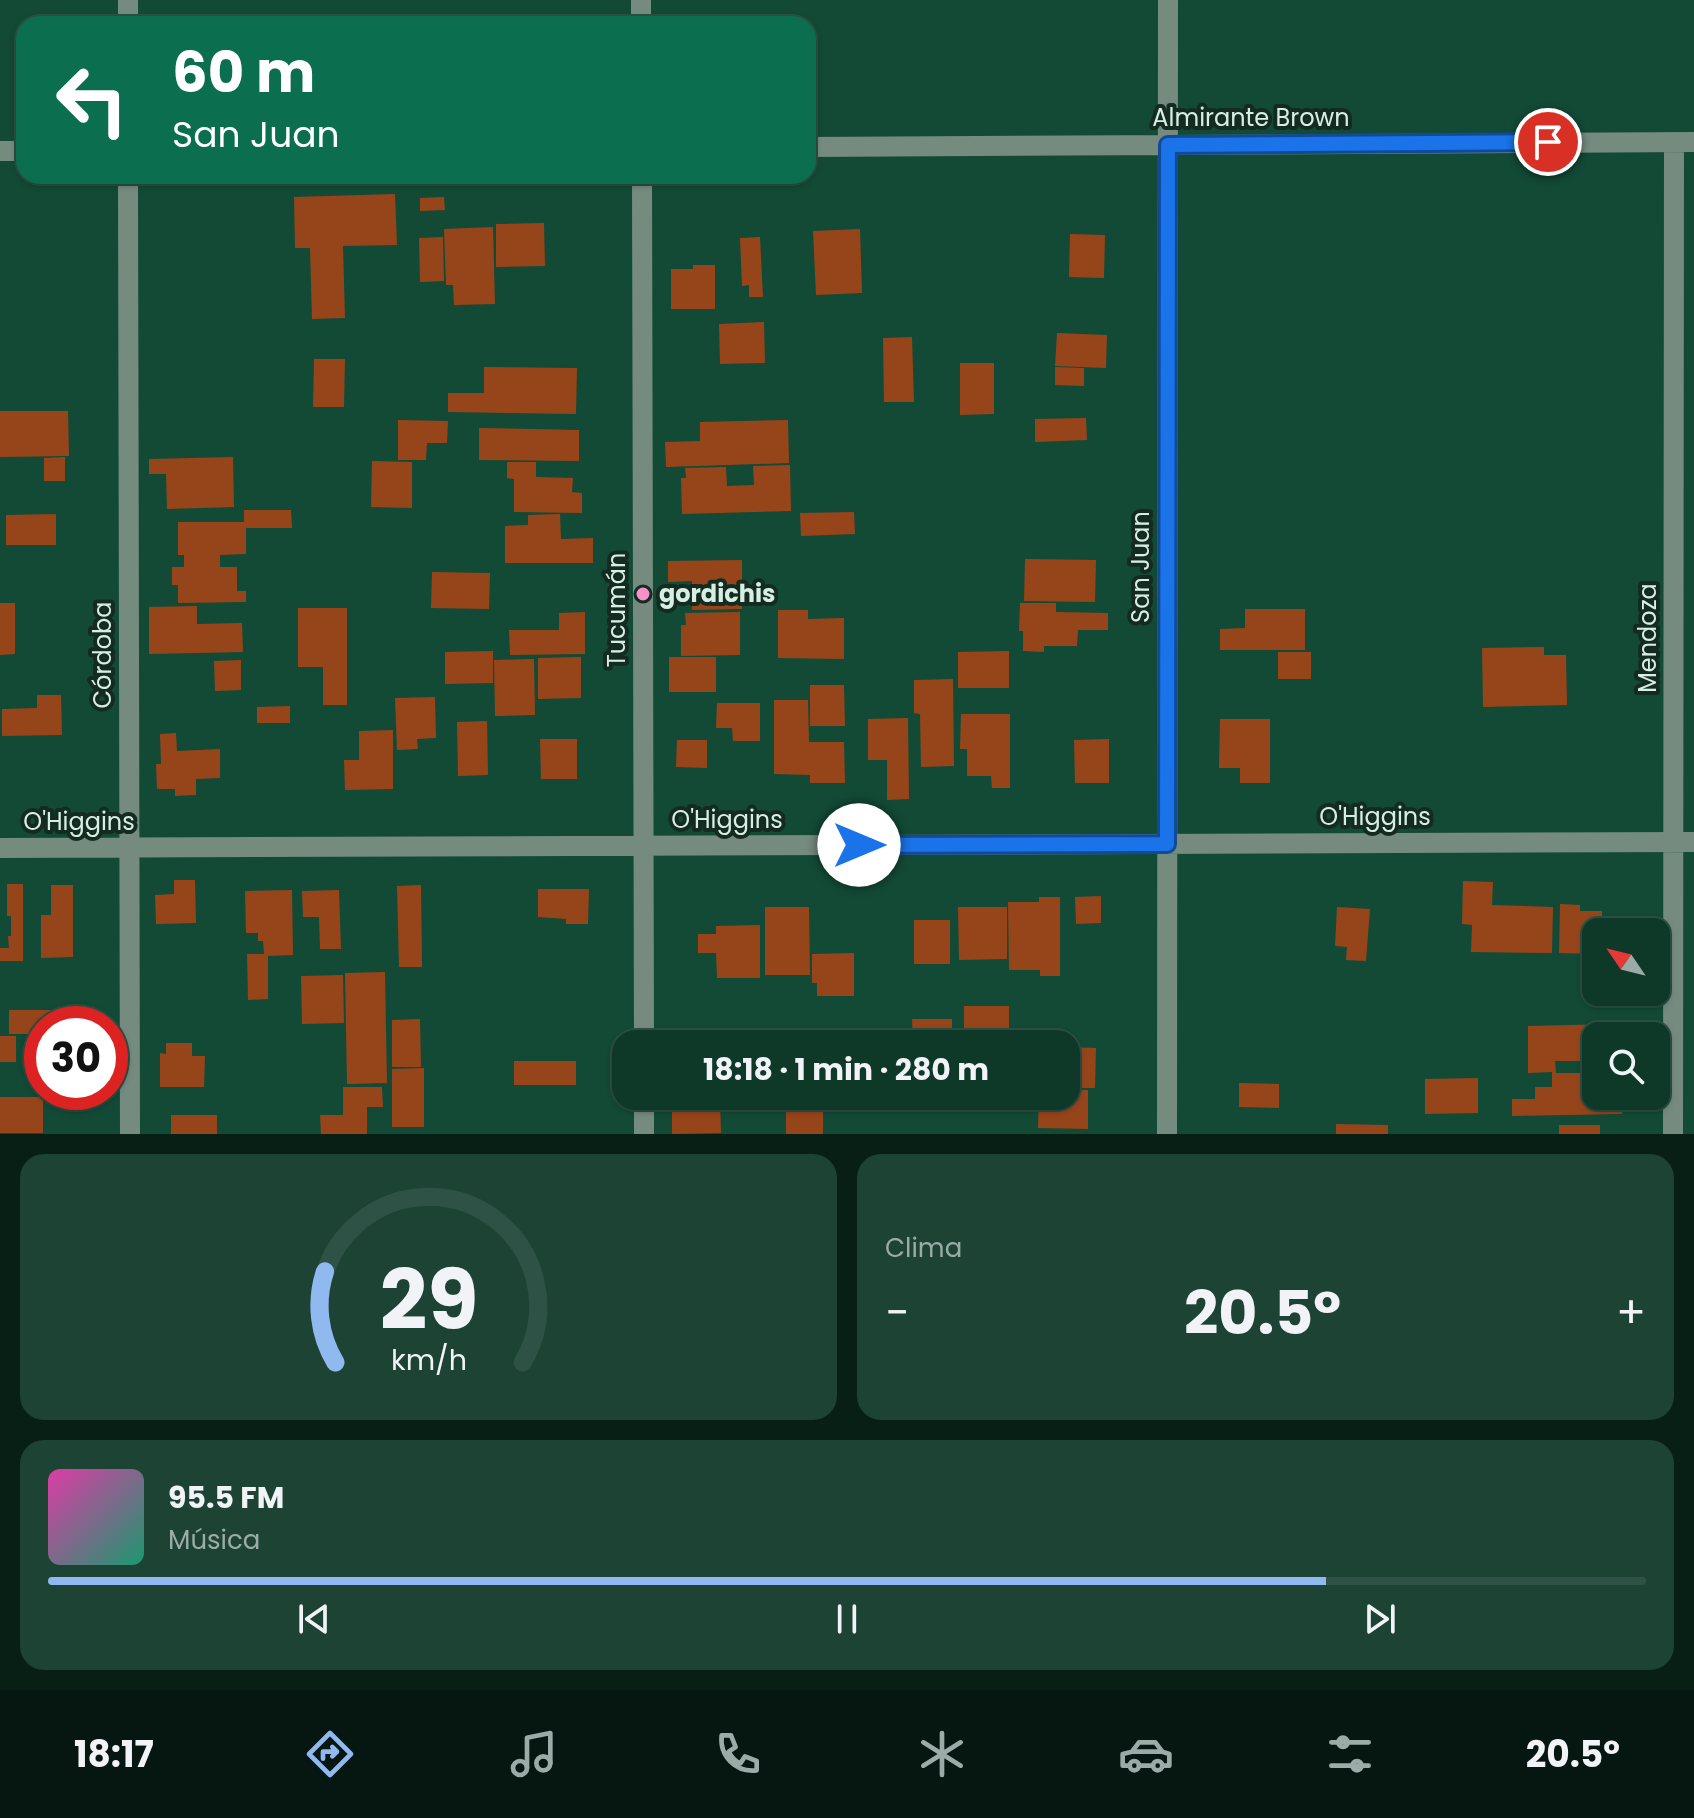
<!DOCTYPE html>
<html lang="es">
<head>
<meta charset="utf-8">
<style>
  body { margin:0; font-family:Poppins,sans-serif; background:#1c4334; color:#f1f3f6; height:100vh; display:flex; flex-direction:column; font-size:30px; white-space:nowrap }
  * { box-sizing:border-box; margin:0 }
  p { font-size:26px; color:#9baca8 }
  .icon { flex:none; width:44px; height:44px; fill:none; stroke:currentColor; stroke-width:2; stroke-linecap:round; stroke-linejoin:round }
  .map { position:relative; height:1134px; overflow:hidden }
  .side { display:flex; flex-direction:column; gap:20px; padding:20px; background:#081f16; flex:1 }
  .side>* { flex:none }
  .guide { position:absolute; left:16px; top:16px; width:800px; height:168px; border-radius:24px; box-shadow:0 2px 6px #0004,0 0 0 2px #2e5245; background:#0b6e4f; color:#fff; overflow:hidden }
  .needle { width:52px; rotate:305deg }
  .buttons { position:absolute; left:1582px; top:918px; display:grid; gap:16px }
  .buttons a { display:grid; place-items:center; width:88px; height:88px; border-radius:16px; background:#0e3828; box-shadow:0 2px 6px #0004,0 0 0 2px #2e5245; font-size:40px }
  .speed { position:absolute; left:24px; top:1006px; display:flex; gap:16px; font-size:40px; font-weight:700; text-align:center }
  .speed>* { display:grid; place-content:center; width:104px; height:104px; border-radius:50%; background:#0e3828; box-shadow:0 2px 6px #0004,0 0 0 2px #2e5245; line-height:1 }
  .speed .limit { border:12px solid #d22; background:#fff; color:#111 }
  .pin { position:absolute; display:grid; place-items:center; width:68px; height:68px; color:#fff; margin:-34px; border:4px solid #fff; border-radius:50%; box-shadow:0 2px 8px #0007 }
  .me { position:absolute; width:88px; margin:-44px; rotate:90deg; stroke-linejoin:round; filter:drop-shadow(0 0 6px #0008) }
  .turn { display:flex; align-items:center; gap:28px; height:168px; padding:0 24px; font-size:36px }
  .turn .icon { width:104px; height:104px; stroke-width:2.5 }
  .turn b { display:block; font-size:56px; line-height:68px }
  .big { font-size:60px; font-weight:700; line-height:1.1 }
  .side .tile { flex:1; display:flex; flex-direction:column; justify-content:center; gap:12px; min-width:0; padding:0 28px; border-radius:24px; background:#1c4334 }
  .side .dial { align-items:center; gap:0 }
  .dial svg { height:208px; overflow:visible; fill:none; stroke:#2e5245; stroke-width:7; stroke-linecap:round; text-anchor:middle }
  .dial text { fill:#f1f3f6; stroke:none }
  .song { display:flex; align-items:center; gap:24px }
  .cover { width:96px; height:96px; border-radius:12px; background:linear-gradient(135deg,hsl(320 70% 55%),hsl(160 70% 35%)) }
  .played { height:8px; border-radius:4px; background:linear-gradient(90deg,#90b9f0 80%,#2e5245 80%) }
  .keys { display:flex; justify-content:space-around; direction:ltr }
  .heat { display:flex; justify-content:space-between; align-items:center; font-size:44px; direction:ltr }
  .side .tiles { flex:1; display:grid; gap:20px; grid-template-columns:1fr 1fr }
  .tile:last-child { grid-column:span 2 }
  .trip { position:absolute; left:612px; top:1030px; width:468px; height:80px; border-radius:24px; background:#0e3828; box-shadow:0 2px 6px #0004,0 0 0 2px #2e5245; font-weight:700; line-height:80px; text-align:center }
  .tab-bar { display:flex; height:128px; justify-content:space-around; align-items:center; background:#061610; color:#9baca8 }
  .tab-bar .icon { width:56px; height:56px }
  .tab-bar .selected { color:#90b9f0 }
  .tab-bar b { font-size:36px; color:#f1f3f6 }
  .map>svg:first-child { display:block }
  .building { fill:#96451b }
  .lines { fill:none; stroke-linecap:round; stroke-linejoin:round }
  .minor { stroke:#758b80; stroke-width:20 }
  .route-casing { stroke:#114b97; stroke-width:20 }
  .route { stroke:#1a73e8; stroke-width:14 }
  .poi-dot { fill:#f890cc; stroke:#152b21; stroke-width:3 }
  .labels { text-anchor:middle; stroke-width:8; stroke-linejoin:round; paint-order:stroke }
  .street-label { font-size:24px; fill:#d5f0e3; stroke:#152b21 }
  .poi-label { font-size:24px; font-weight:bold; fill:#d5f0e3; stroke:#152b21; text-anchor:start }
</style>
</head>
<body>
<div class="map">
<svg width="1694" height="1134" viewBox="0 0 1694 1134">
  <rect width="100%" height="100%" fill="#124a36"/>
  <path class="building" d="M 395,194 L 397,245 L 343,246 L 345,318 L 312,319 L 310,248 L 295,248 L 294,197 Z
    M 444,197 L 445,210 L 420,211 L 420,198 Z
    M 544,223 L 545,266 L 496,267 L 496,224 Z
    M 493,227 L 495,304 L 454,305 L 453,285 L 446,285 L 444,229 Z
    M 860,229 L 862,293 L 816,295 L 813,231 Z
    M 1070,234 L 1105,235 L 1104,278 L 1069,277 Z
    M 443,237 L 444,281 L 420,282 L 419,238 Z
    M 760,237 L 763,297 L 749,297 L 749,285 L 742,286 L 740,238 Z
    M 693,265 L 715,265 L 715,309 L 671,309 L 671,269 L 693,269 Z
    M 764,322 L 765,363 L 720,364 L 719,324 Z
    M 1057,333 L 1107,335 L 1106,368 L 1055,366 Z
    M 912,337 L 914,402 L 884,402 L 883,338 Z
    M 314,359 L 345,359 L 344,407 L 313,407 Z
    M 960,363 L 994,363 L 994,414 L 960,415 Z
    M 484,367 L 577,368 L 576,414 L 448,412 L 448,393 L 484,393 Z
    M 1055,367 L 1084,368 L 1084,386 L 1055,385 Z
    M 0,411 L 68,411 L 69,456 L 0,457 Z
    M 1086,418 L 1087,440 L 1035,442 L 1035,419 Z
    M 398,420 L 448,421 L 447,443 L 427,443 L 426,460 L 398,460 Z
    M 788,420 L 789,463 L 666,467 L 665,442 L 700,441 L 700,422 Z
    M 479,428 L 579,430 L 579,461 L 479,460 Z
    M 65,457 L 65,481 L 44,481 L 44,458 Z
    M 233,457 L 234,507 L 167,509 L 166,474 L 149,474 L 149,459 Z
    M 372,461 L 412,462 L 412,508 L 371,507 Z
    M 507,462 L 536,462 L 536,477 L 573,478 L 572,492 L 582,493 L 582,513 L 514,512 L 514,479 L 507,478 Z
    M 790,465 L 791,511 L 682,514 L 681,478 L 686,478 L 685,468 L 726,467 L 727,486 L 754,485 L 753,466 Z
    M 244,510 L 291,510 L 292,528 L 246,528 L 246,554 L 220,555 L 220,567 L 237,567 L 237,591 L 246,591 L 246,602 L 178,603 L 178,585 L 172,585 L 172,567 L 184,567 L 184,555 L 178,555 L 178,522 L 244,522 Z
    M 854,512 L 855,534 L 801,536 L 800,513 Z
    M 56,514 L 56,545 L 6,545 L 6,515 Z
    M 560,514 L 561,539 L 593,538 L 593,563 L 505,563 L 505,526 L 528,525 L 528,515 Z
    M 1025,559 L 1096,560 L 1095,602 L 1024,601 Z
    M 742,560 L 742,609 L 692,610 L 692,581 L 668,582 L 668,561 Z
    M 432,572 L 490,573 L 489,609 L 431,608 Z
    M 0,603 L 15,603 L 15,654 L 0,655 Z
    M 1020,603 L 1056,603 L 1056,612 L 1108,613 L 1108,630 L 1078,630 L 1077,646 L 1044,646 L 1044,652 L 1023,651 L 1023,631 L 1019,631 Z
    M 197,606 L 197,624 L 242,623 L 243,652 L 149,654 L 149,607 Z
    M 298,608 L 347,608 L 347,705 L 323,705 L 323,667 L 298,667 Z
    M 1245,609 L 1305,609 L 1305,650 L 1220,650 L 1220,629 L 1245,628 Z
    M 778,610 L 808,610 L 808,619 L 844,618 L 844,659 L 778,658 Z
    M 585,612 L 585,654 L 510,655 L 509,630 L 559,630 L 559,613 Z
    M 740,612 L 740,655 L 681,656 L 681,625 L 686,625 L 685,613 Z
    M 1544,647 L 1544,655 L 1566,655 L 1567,705 L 1483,707 L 1482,648 Z
    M 493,651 L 493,683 L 445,684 L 445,652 Z
    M 1009,651 L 1009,688 L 958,688 L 958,652 Z
    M 1278,652 L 1311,652 L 1311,679 L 1278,679 Z
    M 581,657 L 581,698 L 538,699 L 538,658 Z
    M 669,657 L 716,657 L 716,692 L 669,692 Z
    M 534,659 L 535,715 L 495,716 L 494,660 Z
    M 241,660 L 241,690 L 215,691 L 214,661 Z
    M 953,679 L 954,766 L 921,767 L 920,714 L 914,713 L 914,680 Z
    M 810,685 L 844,685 L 845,726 L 810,726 Z
    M 37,695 L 61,695 L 62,735 L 2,736 L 2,709 L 37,708 Z
    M 435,697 L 436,738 L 417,739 L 418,749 L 397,750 L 395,698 Z
    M 774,700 L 808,700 L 809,742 L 844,742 L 845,783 L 810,783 L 810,775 L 774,774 Z
    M 717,703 L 760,703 L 760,741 L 733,741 L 732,728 L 716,728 Z
    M 290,706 L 290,723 L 257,723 L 257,707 Z
    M 961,714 L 1010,714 L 1010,788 L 992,788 L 991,776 L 967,776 L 967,749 L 960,749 Z
    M 908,718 L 909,799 L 887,800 L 887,760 L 868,760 L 868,719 Z
    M 1220,719 L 1270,719 L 1270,783 L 1240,783 L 1240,768 L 1219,768 Z
    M 487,721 L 488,775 L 458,776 L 457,722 Z
    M 393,730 L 393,789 L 345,790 L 344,760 L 359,760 L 359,731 Z
    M 176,733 L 177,751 L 220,749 L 220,778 L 196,779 L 196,795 L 175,796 L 175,789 L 157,789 L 156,764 L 161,764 L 160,734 Z
    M 540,739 L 577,739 L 577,779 L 541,779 Z
    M 1109,739 L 1109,783 L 1075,783 L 1074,740 Z
    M 677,740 L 707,740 L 707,768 L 676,767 Z
    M 174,880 L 195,880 L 196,923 L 156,924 L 155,895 L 174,894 Z
    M 1463,881 L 1493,882 L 1492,905 L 1553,907 L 1552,953 L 1471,952 L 1472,925 L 1462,924 Z
    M 7,884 L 23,884 L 23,961 L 0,961 L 0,948 L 9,948 L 8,936 L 11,936 L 11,916 L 7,916 Z
    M 51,885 L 73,885 L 73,957 L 41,958 L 41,915 L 51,915 Z
    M 421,885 L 422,967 L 399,967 L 397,886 Z
    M 538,889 L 589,889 L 588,924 L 566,924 L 566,919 L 538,917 Z
    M 292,890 L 293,955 L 268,956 L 268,999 L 248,1000 L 247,954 L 264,954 L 263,941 L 258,941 L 258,933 L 246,933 L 245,891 Z
    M 339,890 L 341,949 L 320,949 L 319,917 L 303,917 L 302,891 Z
    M 1101,896 L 1101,923 L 1076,924 L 1075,897 Z
    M 1039,897 L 1060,897 L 1060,976 L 1040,976 L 1040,970 L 1009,970 L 1008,902 L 1039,902 Z
    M 1560,904 L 1580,905 L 1580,911 L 1602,911 L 1602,932 L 1596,932 L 1596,954 L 1559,953 Z
    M 765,907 L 809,907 L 810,975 L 765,975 Z
    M 958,907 L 1007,907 L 1007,959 L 959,960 Z
    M 1337,907 L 1370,909 L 1366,961 L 1346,960 L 1347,947 L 1335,946 Z
    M 914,920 L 950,920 L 950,964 L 914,964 Z
    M 760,925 L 760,978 L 717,978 L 716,953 L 698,953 L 698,934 L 716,934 L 716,926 Z
    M 854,953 L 854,996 L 817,996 L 817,983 L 812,983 L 812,954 Z
    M 385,972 L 387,1083 L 347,1084 L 345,973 Z
    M 343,975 L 344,1023 L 302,1024 L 301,976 Z
    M 964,1006 L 1009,1006 L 1009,1037 L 964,1037 Z
    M 9,1010 L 61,1010 L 61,1024 L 42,1024 L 42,1034 L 9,1034 Z
    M 420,1019 L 421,1067 L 392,1067 L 392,1020 Z
    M 912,1019 L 952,1019 L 952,1044 L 913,1044 Z
    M 1612,1024 L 1612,1036 L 1596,1036 L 1596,1061 L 1555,1061 L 1556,1073 L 1596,1073 L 1596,1096 L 1622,1096 L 1622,1114 L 1512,1116 L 1512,1099 L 1535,1099 L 1535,1087 L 1552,1087 L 1552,1072 L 1528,1073 L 1528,1026 Z
    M 0,1036 L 16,1036 L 16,1062 L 0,1062 Z
    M 166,1043 L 192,1043 L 192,1056 L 205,1056 L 204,1087 L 160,1087 L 160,1053 L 166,1054 Z
    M 1066,1047 L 1096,1048 L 1095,1088 L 1066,1088 Z
    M 514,1061 L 576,1061 L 576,1085 L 514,1085 Z
    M 424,1068 L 424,1127 L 392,1127 L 392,1069 Z
    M 1478,1078 L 1478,1113 L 1425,1114 L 1425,1079 Z
    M 1239,1083 L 1279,1084 L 1279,1108 L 1239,1107 Z
    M 343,1087 L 382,1087 L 383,1107 L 367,1107 L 367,1134 L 321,1134 L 320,1115 L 343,1115 Z
    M 1066,1089 L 1088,1090 L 1088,1129 L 1038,1128 L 1039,1096 L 1066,1096 Z
    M 786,1096 L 853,1096 L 853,1105 L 823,1106 L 823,1134 L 786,1134 Z
    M 0,1097 L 43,1097 L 43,1133 L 0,1133 Z
    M 672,1099 L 720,1099 L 721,1133 L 672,1134 Z
    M 171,1115 L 217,1115 L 217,1134 L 171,1134 Z
    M 1336,1124 L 1388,1125 L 1388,1134 L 1336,1134 Z
    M 1559,1125 L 1600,1125 L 1600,1134 L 1559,1134 Z"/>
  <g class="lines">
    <path class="minor" d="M 128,0 L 128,24
      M 641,0 L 641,24
      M 808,147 L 1694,142
      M 0,151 L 24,151
      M 128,176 L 130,1134
      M 642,176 L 644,1044
      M 0,848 L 1694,842
      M 644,1096 L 644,1134
      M 1167,1134 L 1168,0
      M 1673,1134 L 1674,142"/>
  </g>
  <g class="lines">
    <g class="route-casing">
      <path id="route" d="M 859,845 L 1167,844 L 1168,145 L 1548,142"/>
    </g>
    <use href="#route" class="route"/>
  </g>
  <circle class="poi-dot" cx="643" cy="594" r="8"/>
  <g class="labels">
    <g class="street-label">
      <text x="1251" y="126">Almirante Brown</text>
      <text transform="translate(1141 567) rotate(-90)" y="8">San Juan</text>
      <text transform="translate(617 610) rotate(-90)" y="8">Tucumán</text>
      <text transform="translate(1648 638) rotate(-90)" y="8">Mendoza</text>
      <text transform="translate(103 655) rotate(-90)" y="8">Córdoba</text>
      <text x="1375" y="825">O'Higgins</text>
      <text x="727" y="828">O'Higgins</text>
      <text x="79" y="830">O'Higgins</text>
    </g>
    <g class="poi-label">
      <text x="659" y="602">gordichis</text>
    </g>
  </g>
</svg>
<div class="buttons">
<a><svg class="needle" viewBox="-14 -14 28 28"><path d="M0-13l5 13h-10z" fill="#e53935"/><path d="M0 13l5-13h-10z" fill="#9baca8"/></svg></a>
<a><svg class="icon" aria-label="search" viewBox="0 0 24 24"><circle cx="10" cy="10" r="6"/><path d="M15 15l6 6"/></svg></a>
</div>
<div class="speed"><div class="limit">30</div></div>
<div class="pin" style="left:1548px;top:142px;background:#d93025"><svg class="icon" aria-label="arrive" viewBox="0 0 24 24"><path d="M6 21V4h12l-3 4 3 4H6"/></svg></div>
<svg class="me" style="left:859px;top:845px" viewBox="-20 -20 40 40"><circle r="19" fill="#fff"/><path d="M0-13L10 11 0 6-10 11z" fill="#1a73e8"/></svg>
<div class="trip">18:18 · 1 min · 280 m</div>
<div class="guide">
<div class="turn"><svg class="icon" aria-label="left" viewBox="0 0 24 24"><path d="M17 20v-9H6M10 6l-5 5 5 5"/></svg><div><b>60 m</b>San Juan</div></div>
</div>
</div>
<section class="side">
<div class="tiles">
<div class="tile dial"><svg viewBox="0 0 100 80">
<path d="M14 69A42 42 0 1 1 86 69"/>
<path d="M14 69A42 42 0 0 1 10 34" stroke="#90b9f0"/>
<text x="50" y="56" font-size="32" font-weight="700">29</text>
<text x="50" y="72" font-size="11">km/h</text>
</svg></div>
<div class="tile"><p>Clima</p>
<div class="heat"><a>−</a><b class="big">20.5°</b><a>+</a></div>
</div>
<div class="tile">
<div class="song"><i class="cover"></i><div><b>95.5 FM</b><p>Música</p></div></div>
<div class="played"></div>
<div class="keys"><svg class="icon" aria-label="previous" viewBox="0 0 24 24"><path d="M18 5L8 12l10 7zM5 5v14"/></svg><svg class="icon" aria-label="pause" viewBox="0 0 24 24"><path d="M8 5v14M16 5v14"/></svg><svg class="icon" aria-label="next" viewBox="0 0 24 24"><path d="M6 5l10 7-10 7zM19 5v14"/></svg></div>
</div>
</div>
</section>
<nav class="tab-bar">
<b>18:17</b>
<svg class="icon selected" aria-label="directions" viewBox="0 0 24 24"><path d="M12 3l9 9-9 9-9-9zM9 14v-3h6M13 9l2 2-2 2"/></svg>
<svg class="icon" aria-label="music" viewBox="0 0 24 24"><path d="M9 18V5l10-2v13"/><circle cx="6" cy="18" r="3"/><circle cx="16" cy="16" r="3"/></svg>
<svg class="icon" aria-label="phone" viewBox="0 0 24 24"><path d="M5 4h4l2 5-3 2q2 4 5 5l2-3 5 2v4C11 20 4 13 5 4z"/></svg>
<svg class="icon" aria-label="climate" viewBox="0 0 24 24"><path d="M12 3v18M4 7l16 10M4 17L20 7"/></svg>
<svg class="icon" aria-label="car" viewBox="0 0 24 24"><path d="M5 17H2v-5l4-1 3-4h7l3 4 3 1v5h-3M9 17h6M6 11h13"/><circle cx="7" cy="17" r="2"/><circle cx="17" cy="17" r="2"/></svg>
<svg class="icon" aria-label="filters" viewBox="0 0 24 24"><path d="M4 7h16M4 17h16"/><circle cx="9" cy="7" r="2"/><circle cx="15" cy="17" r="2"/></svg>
<b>20.5°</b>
</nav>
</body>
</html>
